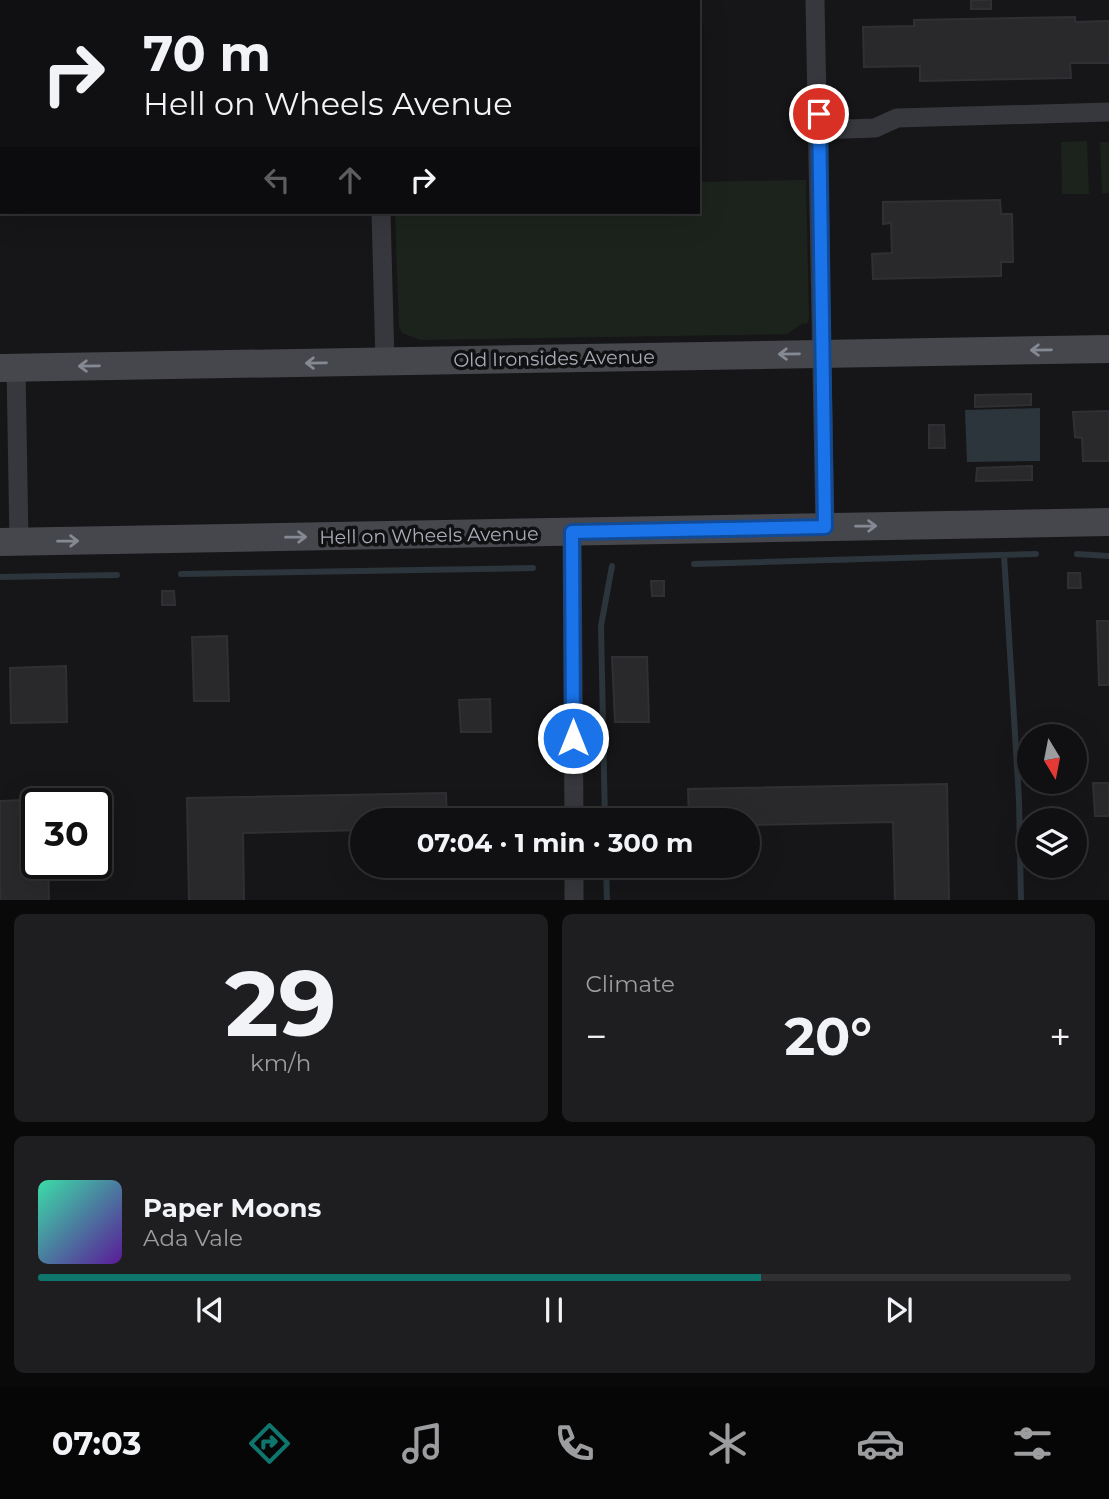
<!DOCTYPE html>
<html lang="en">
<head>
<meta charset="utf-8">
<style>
  body { margin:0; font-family:Montserrat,sans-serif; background:#1e1e20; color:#f1f3f6; height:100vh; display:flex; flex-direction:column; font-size:26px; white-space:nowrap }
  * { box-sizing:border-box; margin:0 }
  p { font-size:23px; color:#9c9d9f }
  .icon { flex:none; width:38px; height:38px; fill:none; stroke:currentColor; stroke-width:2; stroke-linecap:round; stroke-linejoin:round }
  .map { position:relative; height:900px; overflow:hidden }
  .side { display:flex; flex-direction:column; gap:14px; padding:14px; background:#09090a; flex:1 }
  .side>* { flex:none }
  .banner { position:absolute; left:0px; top:0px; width:700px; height:214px; box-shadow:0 7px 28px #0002,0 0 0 2px #303032; background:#101012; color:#f1f3f6; overflow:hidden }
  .needle { width:46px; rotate:170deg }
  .fabs { position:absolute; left:1017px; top:724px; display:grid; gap:14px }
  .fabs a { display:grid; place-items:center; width:70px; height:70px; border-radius:50%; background:#101012; box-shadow:0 7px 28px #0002,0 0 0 2px #303032; font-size:35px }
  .speed { position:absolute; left:21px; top:788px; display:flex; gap:14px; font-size:35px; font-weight:700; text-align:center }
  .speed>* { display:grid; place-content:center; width:91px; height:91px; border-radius:50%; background:#101012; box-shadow:0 7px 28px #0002,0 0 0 2px #303032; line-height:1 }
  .speed .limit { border:4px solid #111; border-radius:10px; background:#fff; color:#111 }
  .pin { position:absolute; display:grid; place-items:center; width:60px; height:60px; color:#fff; margin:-30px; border:4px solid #fff; border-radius:50%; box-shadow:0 2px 7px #0007 }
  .me { position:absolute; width:77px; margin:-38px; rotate:0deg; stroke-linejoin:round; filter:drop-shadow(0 0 5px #0008) }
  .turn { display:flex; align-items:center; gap:24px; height:147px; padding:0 28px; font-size:32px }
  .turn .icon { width:91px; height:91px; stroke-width:2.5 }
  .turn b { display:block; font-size:49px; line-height:60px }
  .lanes { display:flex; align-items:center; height:66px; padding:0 28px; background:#0003; justify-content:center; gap:35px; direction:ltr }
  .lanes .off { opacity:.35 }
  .big { font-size:52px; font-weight:700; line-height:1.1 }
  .side .widget { flex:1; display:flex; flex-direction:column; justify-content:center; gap:10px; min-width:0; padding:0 24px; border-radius:10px; background:#1e1e20 }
  .side .dial { align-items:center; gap:0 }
  .dial b { font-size:91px; line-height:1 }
  .song { display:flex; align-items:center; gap:21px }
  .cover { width:84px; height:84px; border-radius:10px; background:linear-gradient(135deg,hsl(160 70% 55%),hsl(270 70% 35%)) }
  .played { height:7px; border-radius:4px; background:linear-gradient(90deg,#0f766e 70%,#303032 70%) }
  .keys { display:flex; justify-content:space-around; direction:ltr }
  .heat { display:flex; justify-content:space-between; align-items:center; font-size:38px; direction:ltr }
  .side .tiles { flex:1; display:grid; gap:14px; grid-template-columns:1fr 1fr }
  .widget:last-child { grid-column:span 2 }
  .trip { position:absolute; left:350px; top:808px; width:410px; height:70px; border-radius:35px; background:#101012; box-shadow:0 7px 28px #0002,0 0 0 2px #303032; font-weight:700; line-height:70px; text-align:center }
  .dock { display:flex; height:112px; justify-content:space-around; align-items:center; background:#060607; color:#9c9d9f }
  .dock .icon { width:49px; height:49px }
  .dock .active { color:#0f766e }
  .dock b { font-size:32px; color:#f1f3f6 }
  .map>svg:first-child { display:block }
  .green { fill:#1c231d }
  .water { fill:#2c353c }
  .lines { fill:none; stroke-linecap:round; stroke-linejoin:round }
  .stream { stroke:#2c353c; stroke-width:6 }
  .building { fill:#29292c; stroke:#303034; stroke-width:2 }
  .street { stroke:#37383d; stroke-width:19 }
  .secondary { stroke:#45474d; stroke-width:28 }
  .oneway { stroke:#858993 }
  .route-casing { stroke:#114b97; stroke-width:18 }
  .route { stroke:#1a73e8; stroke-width:12 }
  .labels { text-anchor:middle; stroke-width:7; stroke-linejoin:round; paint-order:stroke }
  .street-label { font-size:19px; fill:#a8adb8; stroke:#111113 }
</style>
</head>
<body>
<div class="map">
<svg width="1109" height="901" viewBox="0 0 1109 901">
  <rect width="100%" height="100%" fill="#161618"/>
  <path class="green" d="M 0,0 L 161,0 L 161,2 L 2,2 L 0,93 Z
    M 1087,141 L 1089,194 L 1062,194 L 1061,142 Z
    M 1100,142 L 1109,142 L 1109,193 L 1102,193 Z
    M 806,180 L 809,319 L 807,324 L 803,323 L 787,334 L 421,340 L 402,333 L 399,327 L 395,212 L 698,212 L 698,182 Z"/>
  <path class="water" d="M 1040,408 L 1040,461 L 967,462 L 965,410 Z"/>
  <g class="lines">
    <path class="stream" d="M 1077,554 L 1109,556
      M 1004,555 L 1019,799 L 1021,901
      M 694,564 L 1036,554
      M 181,574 L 533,568
      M 0,577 L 117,575
      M 605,821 L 601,626 L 612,566
      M 606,866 L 607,901"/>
  </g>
  <path class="building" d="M 210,0 L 271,0 L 271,2 L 210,2 Z
    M 451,0 L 597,0 L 597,2 L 451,2 Z
    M 971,0 L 991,0 L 991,9 L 971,9 Z
    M 1075,17 L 1075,22 L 1109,21 L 1109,63 L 1070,63 L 1071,78 L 920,81 L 920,66 L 864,67 L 863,27 L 914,26 L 914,20 Z
    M 1000,200 L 1001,214 L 1012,214 L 1013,262 L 1001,262 L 1001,276 L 873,279 L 872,254 L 892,253 L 891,223 L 883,224 L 883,202 Z
    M 1031,394 L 1031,405 L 975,407 L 975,395 Z
    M 1109,411 L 1109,461 L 1083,461 L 1082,438 L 1075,437 L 1073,412 Z
    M 929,425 L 944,425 L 945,448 L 929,448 Z
    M 1032,466 L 1032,480 L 976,481 L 977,468 Z
    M 1068,573 L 1080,573 L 1081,588 L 1068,588 Z
    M 651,581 L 664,581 L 664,596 L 652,596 Z
    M 162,591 L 174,591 L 175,605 L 162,605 Z
    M 1097,621 L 1109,621 L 1109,685 L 1099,685 Z
    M 227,636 L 229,701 L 194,701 L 192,637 Z
    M 612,657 L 647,657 L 649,722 L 615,722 Z
    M 66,666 L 67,722 L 11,723 L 10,668 Z
    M 490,699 L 491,732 L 461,732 L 459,700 Z
    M 1093,783 L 1109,783 L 1109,816 L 1095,816 Z
    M 947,784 L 949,901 L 895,901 L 893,822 L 747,825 L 747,821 L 689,821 L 688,789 Z
    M 446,793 L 447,821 L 362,821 L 362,830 L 243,833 L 244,901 L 189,901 L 187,798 Z
    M 46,799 L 47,803 L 37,803 L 37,863 L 48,863 L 49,901 L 0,901 L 0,801 Z"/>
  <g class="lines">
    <path class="street" d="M 376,0 L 376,2
      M 815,0 L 825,527
      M 819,130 L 875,128 L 897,118 L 1109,112
      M 381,212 L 385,362
      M 16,368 L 19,542
      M 572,532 L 574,821
      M 574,866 L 574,901"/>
    <path class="secondary" d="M 0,368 L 1109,349
      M 0,542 L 1109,522"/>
  </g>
  <defs><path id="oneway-shaft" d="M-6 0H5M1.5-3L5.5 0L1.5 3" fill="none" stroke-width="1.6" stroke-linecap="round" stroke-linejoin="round" transform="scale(1.75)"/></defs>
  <g class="oneway">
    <use href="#oneway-shaft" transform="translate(1041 350) rotate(179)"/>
    <use href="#oneway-shaft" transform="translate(789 354) rotate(179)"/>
    <use href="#oneway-shaft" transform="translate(316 363) rotate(179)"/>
    <use href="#oneway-shaft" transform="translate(89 366) rotate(179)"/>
    <use href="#oneway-shaft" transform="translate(866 526) rotate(-1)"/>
    <use href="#oneway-shaft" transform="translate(296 537) rotate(-1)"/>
    <use href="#oneway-shaft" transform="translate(68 541) rotate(-1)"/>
  </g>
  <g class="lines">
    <g class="route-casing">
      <path id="route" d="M 573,738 L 572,532 L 825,527 L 819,114"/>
    </g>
    <use href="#route" class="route"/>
  </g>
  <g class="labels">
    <g class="street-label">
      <text transform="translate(554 358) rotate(-1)" y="7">Old Ironsides Avenue</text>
      <text transform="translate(429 535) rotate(-1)" y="7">Hell on Wheels Avenue</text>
    </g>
  </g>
</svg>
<div class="fabs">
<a><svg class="needle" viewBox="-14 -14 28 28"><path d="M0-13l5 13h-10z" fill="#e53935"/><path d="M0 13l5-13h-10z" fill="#9c9d9f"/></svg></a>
<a><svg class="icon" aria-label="layers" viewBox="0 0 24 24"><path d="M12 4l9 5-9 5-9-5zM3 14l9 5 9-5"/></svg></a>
</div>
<div class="speed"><div class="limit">30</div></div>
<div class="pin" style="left:819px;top:114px;background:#d93025"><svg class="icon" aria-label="arrive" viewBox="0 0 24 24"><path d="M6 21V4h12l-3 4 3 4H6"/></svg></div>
<svg class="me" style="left:573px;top:738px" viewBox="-20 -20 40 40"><circle r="17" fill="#1a73e8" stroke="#fff" stroke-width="3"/><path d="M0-11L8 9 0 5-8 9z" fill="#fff"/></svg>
<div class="trip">07:04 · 1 min · 300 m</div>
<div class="banner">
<div class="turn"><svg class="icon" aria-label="right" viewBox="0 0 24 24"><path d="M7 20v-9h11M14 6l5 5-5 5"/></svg><div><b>70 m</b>Hell on Wheels Avenue</div></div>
<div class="lanes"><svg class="icon off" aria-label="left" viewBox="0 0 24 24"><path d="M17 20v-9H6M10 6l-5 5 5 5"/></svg><svg class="icon off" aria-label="ahead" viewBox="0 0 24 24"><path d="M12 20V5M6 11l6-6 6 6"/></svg><svg class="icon" aria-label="right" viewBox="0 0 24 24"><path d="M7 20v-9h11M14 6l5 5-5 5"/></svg></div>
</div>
</div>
<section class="side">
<div class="tiles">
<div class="widget dial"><b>29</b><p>km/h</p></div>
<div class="widget"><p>Climate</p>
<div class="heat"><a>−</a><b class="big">20°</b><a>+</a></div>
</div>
<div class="widget">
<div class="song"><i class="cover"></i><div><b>Paper Moons</b><p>Ada Vale</p></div></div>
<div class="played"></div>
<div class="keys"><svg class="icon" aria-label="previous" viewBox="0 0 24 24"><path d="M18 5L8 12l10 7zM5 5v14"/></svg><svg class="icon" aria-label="pause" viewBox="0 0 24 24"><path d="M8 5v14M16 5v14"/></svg><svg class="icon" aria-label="next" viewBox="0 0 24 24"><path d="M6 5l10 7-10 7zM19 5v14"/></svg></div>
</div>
</div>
</section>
<nav class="dock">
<b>07:03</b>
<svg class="icon active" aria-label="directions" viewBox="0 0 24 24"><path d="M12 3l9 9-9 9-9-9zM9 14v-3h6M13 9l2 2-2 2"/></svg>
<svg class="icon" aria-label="music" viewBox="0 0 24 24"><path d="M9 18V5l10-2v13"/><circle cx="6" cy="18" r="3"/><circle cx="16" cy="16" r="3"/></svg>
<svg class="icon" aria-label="phone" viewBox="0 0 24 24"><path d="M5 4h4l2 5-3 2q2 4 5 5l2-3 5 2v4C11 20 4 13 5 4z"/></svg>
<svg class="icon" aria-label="climate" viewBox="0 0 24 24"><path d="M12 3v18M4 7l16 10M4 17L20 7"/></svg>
<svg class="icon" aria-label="car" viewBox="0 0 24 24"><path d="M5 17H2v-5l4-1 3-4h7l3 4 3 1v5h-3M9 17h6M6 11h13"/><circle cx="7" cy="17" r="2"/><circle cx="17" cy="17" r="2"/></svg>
<svg class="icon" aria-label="filters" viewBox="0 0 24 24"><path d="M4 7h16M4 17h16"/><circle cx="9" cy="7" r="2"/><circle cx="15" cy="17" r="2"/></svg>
</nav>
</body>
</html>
